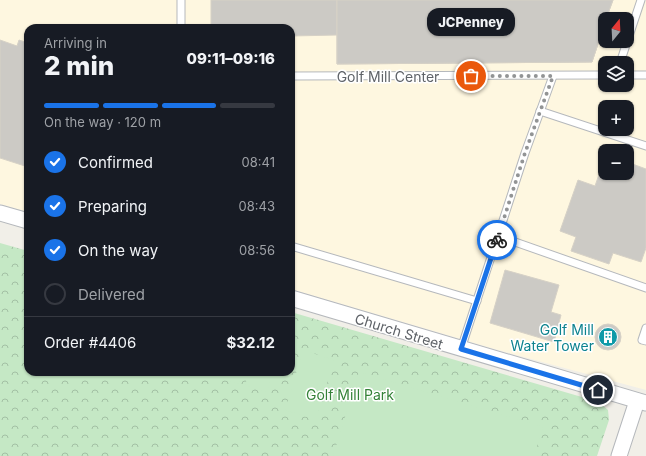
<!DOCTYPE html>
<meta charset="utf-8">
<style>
body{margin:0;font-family:Inter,sans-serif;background:#20242c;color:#f1f3f6;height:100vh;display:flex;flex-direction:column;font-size:15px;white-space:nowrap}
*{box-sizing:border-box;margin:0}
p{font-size:13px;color:#9ea1a6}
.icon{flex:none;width:22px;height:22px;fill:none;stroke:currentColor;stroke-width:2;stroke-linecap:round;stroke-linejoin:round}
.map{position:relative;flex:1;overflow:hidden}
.details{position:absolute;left:24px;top:24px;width:271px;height:352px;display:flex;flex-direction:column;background:#171b24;border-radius:12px;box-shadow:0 1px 3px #0004}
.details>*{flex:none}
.needle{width:26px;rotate:18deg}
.controls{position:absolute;left:598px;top:12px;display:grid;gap:8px}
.controls a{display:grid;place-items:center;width:36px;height:36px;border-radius:8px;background:#171b24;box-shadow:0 1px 3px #0004;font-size:20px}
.pin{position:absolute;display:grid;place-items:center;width:34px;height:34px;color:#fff;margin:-17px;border:2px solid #fff;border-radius:50%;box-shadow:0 1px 4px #0007}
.courier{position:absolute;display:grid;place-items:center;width:40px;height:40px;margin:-20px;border:3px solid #1a73e8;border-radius:50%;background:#fff;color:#222;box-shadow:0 1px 5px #0007}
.bubble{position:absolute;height:28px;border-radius:12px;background:#171b24;box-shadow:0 1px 3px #0004;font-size:13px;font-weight:800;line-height:28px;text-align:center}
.overview em{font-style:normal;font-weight:800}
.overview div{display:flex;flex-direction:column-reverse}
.overview{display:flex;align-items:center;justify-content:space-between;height:68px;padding:0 20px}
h1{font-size:26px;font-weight:800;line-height:30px}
.bar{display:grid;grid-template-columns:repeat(4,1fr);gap:6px 4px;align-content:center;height:48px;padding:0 20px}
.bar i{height:5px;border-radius:3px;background:#363941}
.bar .selected{background:#1a73e8}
.bar p{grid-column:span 4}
.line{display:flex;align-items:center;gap:10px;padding:0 20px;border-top:1px solid #363941}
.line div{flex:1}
ol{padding:0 20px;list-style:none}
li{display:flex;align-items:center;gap:12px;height:44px}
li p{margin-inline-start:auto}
li .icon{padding:4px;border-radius:50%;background:#1a73e8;color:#fff;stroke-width:4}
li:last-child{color:#9ea1a6}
li i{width:22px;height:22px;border:2px solid #363941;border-radius:50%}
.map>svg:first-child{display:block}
</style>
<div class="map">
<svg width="646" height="456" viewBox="0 0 646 456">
<defs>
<pattern id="park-crowns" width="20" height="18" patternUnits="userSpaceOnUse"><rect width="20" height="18" fill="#c5e8c5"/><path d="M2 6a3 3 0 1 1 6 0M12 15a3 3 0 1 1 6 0" fill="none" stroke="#a3c0a4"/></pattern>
</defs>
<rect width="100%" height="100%" fill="#f1efe8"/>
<!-- commercial -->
<path fill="#fef7e0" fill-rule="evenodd" d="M0 0H646V390L498 350 291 289V28H28V212L0 204ZM605 19H627V41H605ZM605 63H627V85H605ZM605 107H627V129H605ZM605 151H627V173H605Z"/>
<!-- park -->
<polygon fill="url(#park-crowns)" points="0,243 28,251 28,372 291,372 291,312 599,402 608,410 609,420 597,456 0,456"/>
<!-- garden -->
<g fill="#c5e8c5">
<polygon points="303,350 334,360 316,420 285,410"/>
<polygon points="218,372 243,372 239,384 217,378"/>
<polygon points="249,372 273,372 267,392 245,385"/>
<polygon points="359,372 543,427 534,456 333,456"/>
</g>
<!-- building -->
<g fill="#cccac5" stroke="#d6d1c6">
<polygon points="211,0 337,0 337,35 291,36 291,28 211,28"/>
<polygon points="337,0 613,0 606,19 605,19 605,23 592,62 337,64"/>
<polygon points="337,0 613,0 606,19 605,19 605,23 592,62 337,64"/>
<polygon points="0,40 17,46 19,40 28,43 28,167 0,158"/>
<polygon points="605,157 605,173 627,173 627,162 646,169 646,248 641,262 613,253 609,264 571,251 576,237 560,231 578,180 595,186"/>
<polygon points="505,270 559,285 551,312 561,315 554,342 490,323"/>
<circle cx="608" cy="337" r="13"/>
</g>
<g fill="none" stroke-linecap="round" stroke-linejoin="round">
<defs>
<g id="lane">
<polyline points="181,0 181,28"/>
<polyline points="620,63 641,0"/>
<polyline points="627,75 646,75"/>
<polyline points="291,76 605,75"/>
<polyline points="540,111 646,146"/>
<polyline points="498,236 646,288"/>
<polyline points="291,246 477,301"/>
<polyline points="646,328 642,340 646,341"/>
<polyline points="461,349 525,153 553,76"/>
</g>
<g id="street">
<polyline points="0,213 28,221"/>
<polyline points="291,298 646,403"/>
<polyline points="619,456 637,401"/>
</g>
</defs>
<!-- lane casing -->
<use href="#lane" stroke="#b5b8bc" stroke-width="9"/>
<!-- street casing -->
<use href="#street" stroke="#b5b8bc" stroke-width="17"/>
<!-- lane -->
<use href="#lane" stroke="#fff" stroke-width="7"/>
<!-- street -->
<use href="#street" stroke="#fff" stroke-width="15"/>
</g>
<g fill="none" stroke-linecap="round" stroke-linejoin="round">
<!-- done -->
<polyline stroke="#929495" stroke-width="4" stroke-dasharray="0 7.2" points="471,76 553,76 525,153 497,240"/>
<!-- route -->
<polyline stroke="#1a73e8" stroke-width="5" points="497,240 461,349 598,390"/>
</g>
<!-- icons -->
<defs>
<symbol id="building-disc" viewBox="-11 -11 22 22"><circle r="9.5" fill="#0f9aa8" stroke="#fff"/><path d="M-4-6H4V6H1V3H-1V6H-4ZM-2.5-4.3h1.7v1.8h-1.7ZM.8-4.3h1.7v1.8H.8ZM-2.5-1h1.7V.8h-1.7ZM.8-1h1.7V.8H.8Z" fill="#fff"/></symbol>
</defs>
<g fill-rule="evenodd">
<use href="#building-disc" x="597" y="326" width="22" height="22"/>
</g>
<g text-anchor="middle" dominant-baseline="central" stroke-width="3" stroke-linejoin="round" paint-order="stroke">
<!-- street labels -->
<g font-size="14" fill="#5f6368" stroke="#fff">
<text x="388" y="76">Golf Mill Center</text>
<text transform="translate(399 331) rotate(17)">Church Street</text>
</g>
<!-- culture labels -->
<g font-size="14" fill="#0d838f" stroke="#fff" text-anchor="end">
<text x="594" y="329">Golf Mill<tspan x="594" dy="16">Water Tower</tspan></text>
</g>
<!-- park labels -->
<g font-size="14" fill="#348238" stroke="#fff">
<text x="350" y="394">Golf Mill Park</text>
</g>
</g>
</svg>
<div class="controls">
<a><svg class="needle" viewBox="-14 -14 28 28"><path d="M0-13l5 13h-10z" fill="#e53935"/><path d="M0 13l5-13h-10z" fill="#9ea1a6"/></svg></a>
<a><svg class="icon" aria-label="layers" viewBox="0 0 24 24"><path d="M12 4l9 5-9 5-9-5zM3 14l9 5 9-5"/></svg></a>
<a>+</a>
<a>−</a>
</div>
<div class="pin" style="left:471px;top:76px;background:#ea580c"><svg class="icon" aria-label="bag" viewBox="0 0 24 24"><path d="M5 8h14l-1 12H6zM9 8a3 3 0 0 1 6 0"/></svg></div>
<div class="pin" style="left:598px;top:390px;background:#1f2937"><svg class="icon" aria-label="home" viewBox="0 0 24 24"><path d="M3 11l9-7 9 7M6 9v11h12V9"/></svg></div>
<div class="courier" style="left:497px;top:240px"><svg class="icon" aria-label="bike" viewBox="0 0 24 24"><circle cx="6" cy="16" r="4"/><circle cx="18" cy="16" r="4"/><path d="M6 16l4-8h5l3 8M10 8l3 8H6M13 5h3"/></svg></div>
<div class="bubble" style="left:427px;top:8px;width:88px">JCPenney</div>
<section class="details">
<div class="overview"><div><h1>2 min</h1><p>Arriving in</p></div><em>09:11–09:16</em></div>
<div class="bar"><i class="selected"></i><i class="selected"></i><i class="selected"></i><i></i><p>On the way · 120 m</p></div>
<ol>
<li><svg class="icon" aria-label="check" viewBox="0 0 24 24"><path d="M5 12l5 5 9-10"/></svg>Confirmed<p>08:41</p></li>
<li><svg class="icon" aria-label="check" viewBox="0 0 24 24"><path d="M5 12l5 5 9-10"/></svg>Preparing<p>08:43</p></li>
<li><svg class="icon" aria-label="check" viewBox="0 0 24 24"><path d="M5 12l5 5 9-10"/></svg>On the way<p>08:56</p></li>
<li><i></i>Delivered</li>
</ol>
<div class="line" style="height:52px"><div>Order #4406</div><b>$32.12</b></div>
</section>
</div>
